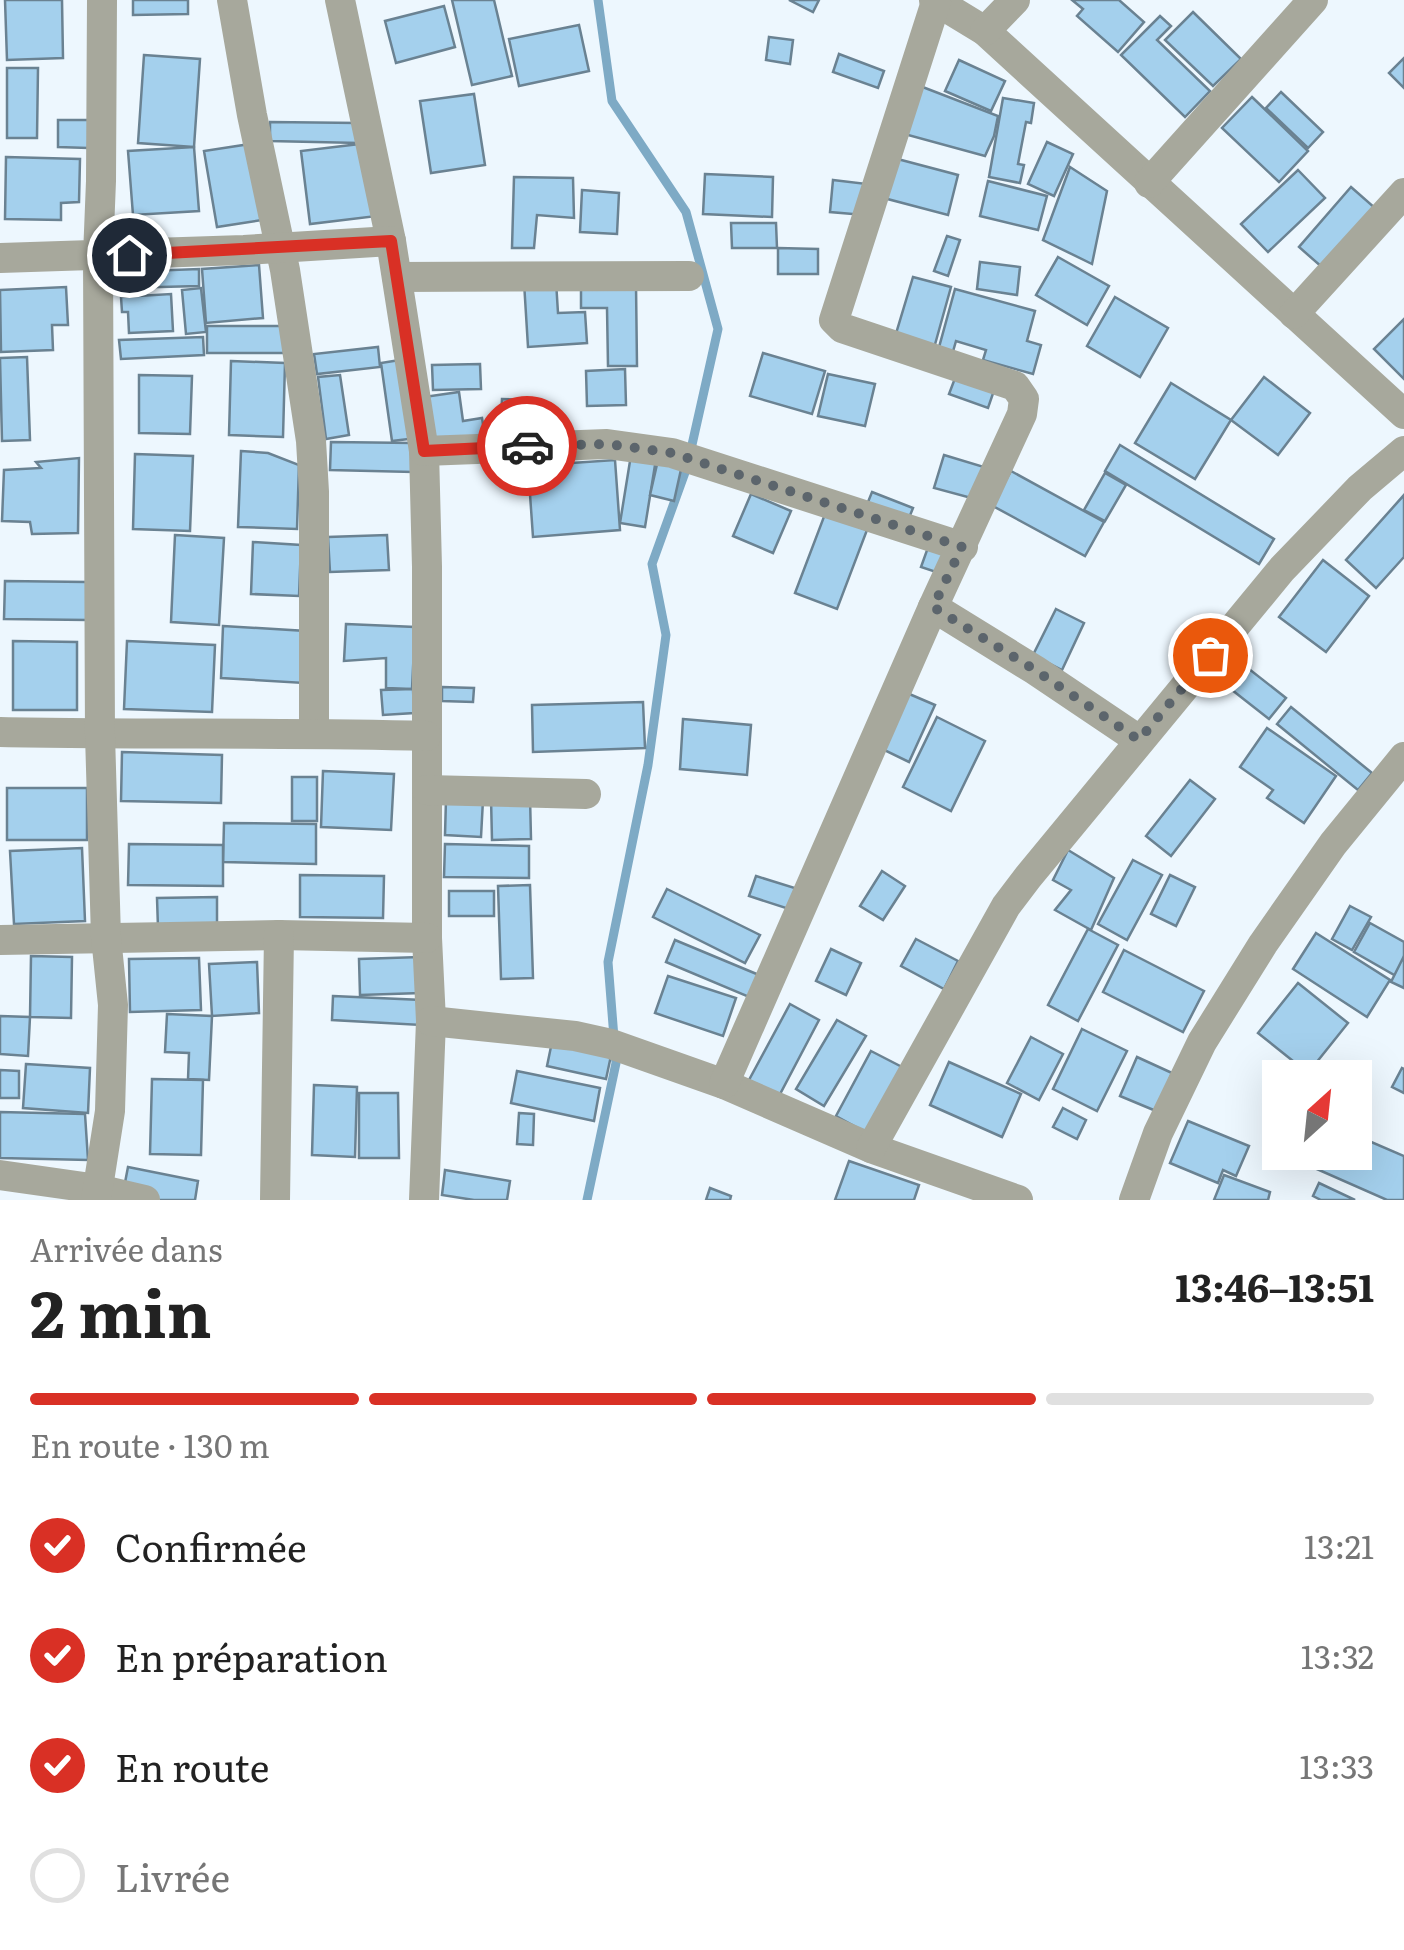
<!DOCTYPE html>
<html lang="fr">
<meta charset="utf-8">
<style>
body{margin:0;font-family:Literata,serif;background:#f6f6f6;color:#222;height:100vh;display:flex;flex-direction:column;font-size:38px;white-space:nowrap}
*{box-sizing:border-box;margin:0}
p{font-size:32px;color:#767676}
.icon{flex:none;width:55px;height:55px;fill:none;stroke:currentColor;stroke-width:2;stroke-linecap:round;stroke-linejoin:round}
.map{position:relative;height:1200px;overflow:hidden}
.drawer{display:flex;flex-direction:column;background:#fff;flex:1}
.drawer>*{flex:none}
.needle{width:65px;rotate:27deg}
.buttons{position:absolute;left:1262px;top:1060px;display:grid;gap:20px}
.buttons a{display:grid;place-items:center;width:110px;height:110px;border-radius:0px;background:#fff;box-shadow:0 10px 40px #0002;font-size:50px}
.pin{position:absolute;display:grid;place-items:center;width:85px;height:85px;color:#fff;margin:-42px;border:5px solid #fff;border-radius:50%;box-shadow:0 2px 10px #0007}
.courier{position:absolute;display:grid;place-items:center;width:100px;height:100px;margin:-50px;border:8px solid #d93025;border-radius:50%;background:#fff;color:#222;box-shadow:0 2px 12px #0007}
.summary em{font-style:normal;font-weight:700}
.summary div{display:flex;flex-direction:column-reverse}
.summary{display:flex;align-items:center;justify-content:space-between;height:170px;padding:0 30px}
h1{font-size:65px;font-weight:700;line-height:75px}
.bar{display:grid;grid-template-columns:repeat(4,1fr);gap:15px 10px;align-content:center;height:120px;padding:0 30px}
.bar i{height:12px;border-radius:8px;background:#e0e0e0}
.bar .current{background:#d93025}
.bar p{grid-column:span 4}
ol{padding:0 30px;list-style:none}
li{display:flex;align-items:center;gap:30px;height:110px}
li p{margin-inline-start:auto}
li .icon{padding:10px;border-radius:50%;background:#d93025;color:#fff;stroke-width:4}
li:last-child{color:#767676}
li i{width:55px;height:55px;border:5px solid #e0e0e0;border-radius:50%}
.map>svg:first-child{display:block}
</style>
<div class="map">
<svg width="1404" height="1200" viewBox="0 0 1404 1200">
<rect width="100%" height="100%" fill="#edf7fe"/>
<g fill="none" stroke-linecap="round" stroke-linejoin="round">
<!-- stream -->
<polyline stroke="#7eaac5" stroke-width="9" points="587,1200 616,1063 608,962 648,765 666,635 652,564 687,467 718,329 686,212 612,101 598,0"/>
</g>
<!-- building -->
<g fill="#a4d0ed" stroke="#6a8292" stroke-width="2.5">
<polygon points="5,0 62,0 63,58 7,60"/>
<polygon points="133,0 188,0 188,14 133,15"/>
<polygon points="452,0 494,0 512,76 472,85"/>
<polygon points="789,0 819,0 813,12"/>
<polygon points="1072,0 1119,0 1144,22 1118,52 1077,16 1083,9"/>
<polygon points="444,6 455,47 396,63 385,21"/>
<polygon points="1193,12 1241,59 1213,86 1165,40"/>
<polygon points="1160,16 1171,26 1157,40 1210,91 1185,117 1121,55"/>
<polygon points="579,25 589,71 519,86 509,39"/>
<polygon points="769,37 793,40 790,64 766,60"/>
<polygon points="839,54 884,71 878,88 833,72"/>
<polygon points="144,55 200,59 194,147 138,143"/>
<polygon points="1404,58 1404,88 1389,73"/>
<polygon points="959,60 1005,81 991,111 945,91"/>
<polygon points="7,68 38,68 37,138 7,138"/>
<polygon points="920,86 998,116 994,136 985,156 897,132"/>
<polygon points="1281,92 1323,132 1308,148 1266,108"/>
<polygon points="474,94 485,165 431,173 420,101"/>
<polygon points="1252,97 1308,151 1279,182 1222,128"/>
<polygon points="1003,98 1034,103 1031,123 1026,122 1018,164 1024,165 1020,183 989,177"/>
<polygon points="58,120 89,120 88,148 58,147"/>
<polygon points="270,122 359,123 359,143 270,141"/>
<polygon points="1047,142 1073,154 1054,196 1028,184"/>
<polygon points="368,143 377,216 310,224 301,151"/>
<polygon points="250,144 262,220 217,227 204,151"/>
<polygon points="194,147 199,211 133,215 128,151"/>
<polygon points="6,157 80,159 79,202 61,203 61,220 5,219"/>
<polygon points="890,157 958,175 948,215 880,197"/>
<polygon points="1070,167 1107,191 1092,264 1043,240"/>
<polygon points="1298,170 1325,198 1268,252 1241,224"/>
<polygon points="705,174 773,177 772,217 703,214"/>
<polygon points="514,177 573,178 574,218 537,215 534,248 512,248"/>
<polygon points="833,180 867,184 864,215 830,212"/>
<polygon points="988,181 1047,196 1038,230 980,216"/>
<polygon points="1351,187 1375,208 1323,268 1299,247"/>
<polygon points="582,190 619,193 617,234 580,232"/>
<polygon points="731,223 776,223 777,248 732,248"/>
<polygon points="947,236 960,240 948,276 934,271"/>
<polygon points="778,248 818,249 818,274 778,274"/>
<polygon points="1058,257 1109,286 1087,325 1036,295"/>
<polygon points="980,262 1020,267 1017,295 977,289"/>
<polygon points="259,265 263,318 206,323 202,269"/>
<polygon points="199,269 199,286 121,288 120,272"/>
<polygon points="913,277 951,287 934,348 895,337"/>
<polygon points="556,281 558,313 585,312 587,343 528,347 524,282"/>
<polygon points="636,285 637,366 608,366 607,308 581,308 581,286"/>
<polygon points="66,287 68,325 52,325 53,350 1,352 0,290"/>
<polygon points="201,288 206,332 186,334 182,290"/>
<polygon points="955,289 1035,311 1027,341 1041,345 1033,374 983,360 986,350 956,341 952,355 938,351"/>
<polygon points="171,294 173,331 129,333 128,312 122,312 121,297"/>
<polygon points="1115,297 1168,328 1140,377 1087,346"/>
<polygon points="1404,319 1404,379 1374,349"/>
<rect x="207" y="326" width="77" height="27"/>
<polygon points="203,337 204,355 121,359 119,340"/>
<polygon points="378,347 380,367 317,374 314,354"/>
<polygon points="763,353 825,371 812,414 750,396"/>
<polygon points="27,357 30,440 2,441 0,358"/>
<polygon points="406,359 417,438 392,441 381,363"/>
<polygon points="231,361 285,363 283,437 229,435"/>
<polygon points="480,364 481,389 433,390 432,365"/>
<polygon points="960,365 998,379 988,408 949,394"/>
<polygon points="625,369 626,405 587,406 586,371"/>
<polygon points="828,374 875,384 865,426 818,416"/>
<polygon points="139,375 192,376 190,434 139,433"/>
<polygon points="340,375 349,435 326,439 318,377"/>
<polygon points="1264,377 1310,413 1278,455 1231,420"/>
<polygon points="1171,383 1231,420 1195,479 1135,443"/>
<polygon points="459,392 463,421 482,418 485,437 432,444 424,397"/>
<polygon points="502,399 525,400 525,422 501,421"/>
<polygon points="331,442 414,443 413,472 330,470"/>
<polygon points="1120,445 1274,539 1259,564 1105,471"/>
<polygon points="241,451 268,453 299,465 297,529 238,527"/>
<polygon points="135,454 193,456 190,531 133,529"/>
<polygon points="631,455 656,459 645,527 620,523"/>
<polygon points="944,455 984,467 975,499 934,488"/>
<polygon points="79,458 78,533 32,534 30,522 2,521 4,470 41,468 36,462"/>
<polygon points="615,460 620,530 533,537 528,466"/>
<polygon points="658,460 682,465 674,501 650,495"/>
<polygon points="1011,471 1104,522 1085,556 991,505"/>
<polygon points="1105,473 1126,485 1105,521 1084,510"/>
<polygon points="872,492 913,508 907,523 866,507"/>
<polygon points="751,494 791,511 773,553 733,536"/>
<polygon points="1404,495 1404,557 1376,588 1346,560"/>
<polygon points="825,514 867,530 837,609 795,593"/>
<polygon points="175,535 224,538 219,625 171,622"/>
<polygon points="387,535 389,570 330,572 328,537"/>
<polygon points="931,539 955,547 945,575 921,567"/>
<polygon points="253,542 301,545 299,596 251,594"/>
<polygon points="1323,560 1369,596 1326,652 1279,617"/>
<polygon points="5,581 87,582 87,620 4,619"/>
<polygon points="1056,609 1084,623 1062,670 1033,655"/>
<polygon points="346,624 415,627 412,689 386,688 386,658 344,661"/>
<polygon points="223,626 306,631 304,683 221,678"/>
<polygon points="13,641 77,642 77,710 13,710"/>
<polygon points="127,641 215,645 212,712 124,709"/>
<polygon points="1235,658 1286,698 1269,719 1218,679"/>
<polygon points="442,687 474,688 473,702 442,701"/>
<polygon points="413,689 414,713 383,715 381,690"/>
<polygon points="907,693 935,705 909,762 882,749"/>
<polygon points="643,702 645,748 533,752 532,705"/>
<polygon points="1291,707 1372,773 1358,790 1277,724"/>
<polygon points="937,717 985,741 951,811 903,787"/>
<polygon points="683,719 751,725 747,775 680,769"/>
<polygon points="1267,728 1336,776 1304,823 1267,798 1273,790 1240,767"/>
<polygon points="122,752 222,755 221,803 121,801"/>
<polygon points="323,771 394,774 391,830 321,827"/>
<rect x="292" y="777" width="25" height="44"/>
<polygon points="1190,780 1215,799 1171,856 1146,836"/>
<rect x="7" y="788" width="80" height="52"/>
<polygon points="530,797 531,839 492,840 491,798"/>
<polygon points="446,799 483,800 481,837 445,835"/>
<polygon points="224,823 316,824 316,864 223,862"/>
<polygon points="129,844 223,845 223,886 128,885"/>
<polygon points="445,844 529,846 529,878 444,877"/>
<polygon points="82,848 85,921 14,924 10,851"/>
<polygon points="1068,850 1114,878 1091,930 1055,910 1071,890 1053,880"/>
<polygon points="1133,860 1162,875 1127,940 1098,924"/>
<polygon points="882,871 905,886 883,920 860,906"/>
<polygon points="300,875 384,876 383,918 300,917"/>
<polygon points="1170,875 1195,887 1176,926 1151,914"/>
<polygon points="756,876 798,889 792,910 749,896"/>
<polygon points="530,885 533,978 501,979 498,886"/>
<polygon points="667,889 760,935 745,963 653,917"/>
<rect x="449" y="891" width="45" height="25"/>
<polygon points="217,897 217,927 158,928 157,898"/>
<polygon points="1350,906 1371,917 1352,950 1332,939"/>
<polygon points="1370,923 1404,942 1404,961 1396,976 1354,952"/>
<polygon points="1088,929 1118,945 1078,1021 1048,1005"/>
<polygon points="1316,933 1390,980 1367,1017 1293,969"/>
<polygon points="916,939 958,961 944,989 901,966"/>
<polygon points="675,940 759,975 749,997 666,962"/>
<polygon points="831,949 861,963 846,995 816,981"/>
<polygon points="1124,950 1204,991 1183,1032 1103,992"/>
<polygon points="31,956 72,957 71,1018 30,1017"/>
<polygon points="1404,956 1404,988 1391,982"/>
<polygon points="420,957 421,993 360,995 359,959"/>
<polygon points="199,958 201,1010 130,1012 129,959"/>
<polygon points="257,962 259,1013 212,1016 209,964"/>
<polygon points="668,976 736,998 723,1036 655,1013"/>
<polygon points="1298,983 1348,1023 1308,1073 1258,1033"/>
<polygon points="333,996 422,1000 421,1025 332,1020"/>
<polygon points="790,1004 819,1020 779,1096 749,1080"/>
<polygon points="167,1014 212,1016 209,1080 188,1079 189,1053 165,1052"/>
<polygon points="0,1016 30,1017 28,1056 0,1054"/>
<polygon points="837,1020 866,1036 824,1106 796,1089"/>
<polygon points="1082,1029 1127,1051 1097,1111 1053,1089"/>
<polygon points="553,1037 612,1051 606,1079 547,1066"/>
<polygon points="1031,1037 1063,1054 1039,1100 1007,1083"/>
<polygon points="871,1051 902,1067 867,1133 836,1116"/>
<polygon points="1137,1057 1172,1073 1156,1111 1120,1096"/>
<polygon points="949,1062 1021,1094 1002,1137 930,1105"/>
<polygon points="26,1064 90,1068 88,1113 23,1108"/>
<polygon points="1402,1068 1404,1069 1404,1093 1392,1087"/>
<polygon points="0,1070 19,1071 19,1098 0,1098"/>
<polygon points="517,1071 600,1088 594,1121 511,1103"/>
<polygon points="152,1079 203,1080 201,1155 150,1154"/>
<polygon points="314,1085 357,1087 355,1157 312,1155"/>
<polygon points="359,1093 398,1093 399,1158 359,1158"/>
<polygon points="1063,1108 1086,1120 1077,1139 1053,1127"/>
<polygon points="0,1112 85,1114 88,1160 0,1158"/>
<polygon points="519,1113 534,1114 533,1145 517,1144"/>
<polygon points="1188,1121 1249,1146 1236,1176 1223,1170 1218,1183 1170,1163"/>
<polygon points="1355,1135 1404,1156 1404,1200 1387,1200 1285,1155 1286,1152 1355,1152"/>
<polygon points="849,1161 919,1185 914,1200 835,1200"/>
<polygon points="128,1167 198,1181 195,1200 158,1200 123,1193"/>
<polygon points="445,1170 510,1181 507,1200 474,1200 442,1195"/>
<polygon points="1224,1175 1270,1192 1268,1200 1214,1200"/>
<polygon points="1319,1183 1355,1200 1321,1200 1313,1196"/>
<polygon points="710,1188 731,1196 730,1200 706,1200"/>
</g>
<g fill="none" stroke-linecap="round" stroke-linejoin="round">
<!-- street -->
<g stroke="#a7a89c" stroke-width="30">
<polyline points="232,0 252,115 285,270 311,441 314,492 314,733"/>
<polyline points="340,0 391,241 424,451 427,567 427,938 431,1021 424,1200"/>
<polyline points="934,0 985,31 1404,414"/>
<polyline points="985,31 1015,0"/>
<polyline points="1149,183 1313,0"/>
<polyline points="0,258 244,250 391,241"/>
<polyline points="397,277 689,276"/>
<polyline points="1294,314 1404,193"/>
<polyline points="424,451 607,444 672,453 963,547"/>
<polyline points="933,607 1035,670 1139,740"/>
<path d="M0 732C142 735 284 732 426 736"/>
<polyline points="427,790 586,794"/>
<polyline points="0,940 279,935 427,938"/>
<polyline points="431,1021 575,1036 611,1044 724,1084 871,1148 1018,1200"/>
<polyline points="724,1084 933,607 1022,414 1024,399 1015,386 842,328 834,320 936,2"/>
<polyline points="871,1148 1006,906 1028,877 1282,569 1360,488 1404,451"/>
<polyline points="0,1175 98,1189 145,1200"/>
<polyline points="96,1200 110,1111 113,1005 106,937 100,735 98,256 101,181 102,0"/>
<polyline points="275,1200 279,935"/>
<polyline points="1134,1200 1158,1133 1202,1042 1263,944 1333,844 1404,757"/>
</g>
</g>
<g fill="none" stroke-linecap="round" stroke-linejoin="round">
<!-- done -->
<polyline stroke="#5c656c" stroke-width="10" stroke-dasharray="0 18" points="527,446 607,444 672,453 962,547 933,607 1035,670 1139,740 1210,655"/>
<!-- route -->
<polyline stroke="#d93025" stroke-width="12" points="129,255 391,241 424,451 527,446"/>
</g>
</svg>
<div class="buttons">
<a><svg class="needle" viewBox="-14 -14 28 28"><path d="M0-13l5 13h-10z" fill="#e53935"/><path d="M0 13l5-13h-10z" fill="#767676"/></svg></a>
</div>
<div class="pin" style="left:1210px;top:655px;background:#ea580c"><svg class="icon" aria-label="bag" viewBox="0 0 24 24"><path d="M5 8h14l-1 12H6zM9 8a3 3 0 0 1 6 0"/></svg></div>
<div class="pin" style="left:129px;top:255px;background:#1f2937"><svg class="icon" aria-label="home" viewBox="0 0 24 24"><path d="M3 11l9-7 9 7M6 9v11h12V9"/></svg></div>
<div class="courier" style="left:527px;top:446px"><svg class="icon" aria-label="car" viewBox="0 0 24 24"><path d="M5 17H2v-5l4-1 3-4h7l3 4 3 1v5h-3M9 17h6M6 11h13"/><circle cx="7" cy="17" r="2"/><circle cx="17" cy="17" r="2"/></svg></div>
</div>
<section class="drawer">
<div class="summary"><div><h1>2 min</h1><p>Arrivée dans</p></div><em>13:46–13:51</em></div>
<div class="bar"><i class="current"></i><i class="current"></i><i class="current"></i><i></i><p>En route · 130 m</p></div>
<ol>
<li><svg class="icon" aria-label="check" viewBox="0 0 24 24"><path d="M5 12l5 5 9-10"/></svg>Confirmée<p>13:21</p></li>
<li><svg class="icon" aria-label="check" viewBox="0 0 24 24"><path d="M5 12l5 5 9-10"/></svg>En préparation<p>13:32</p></li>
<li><svg class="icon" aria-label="check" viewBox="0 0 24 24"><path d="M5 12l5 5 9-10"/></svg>En route<p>13:33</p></li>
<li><i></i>Livrée</li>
</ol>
</section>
